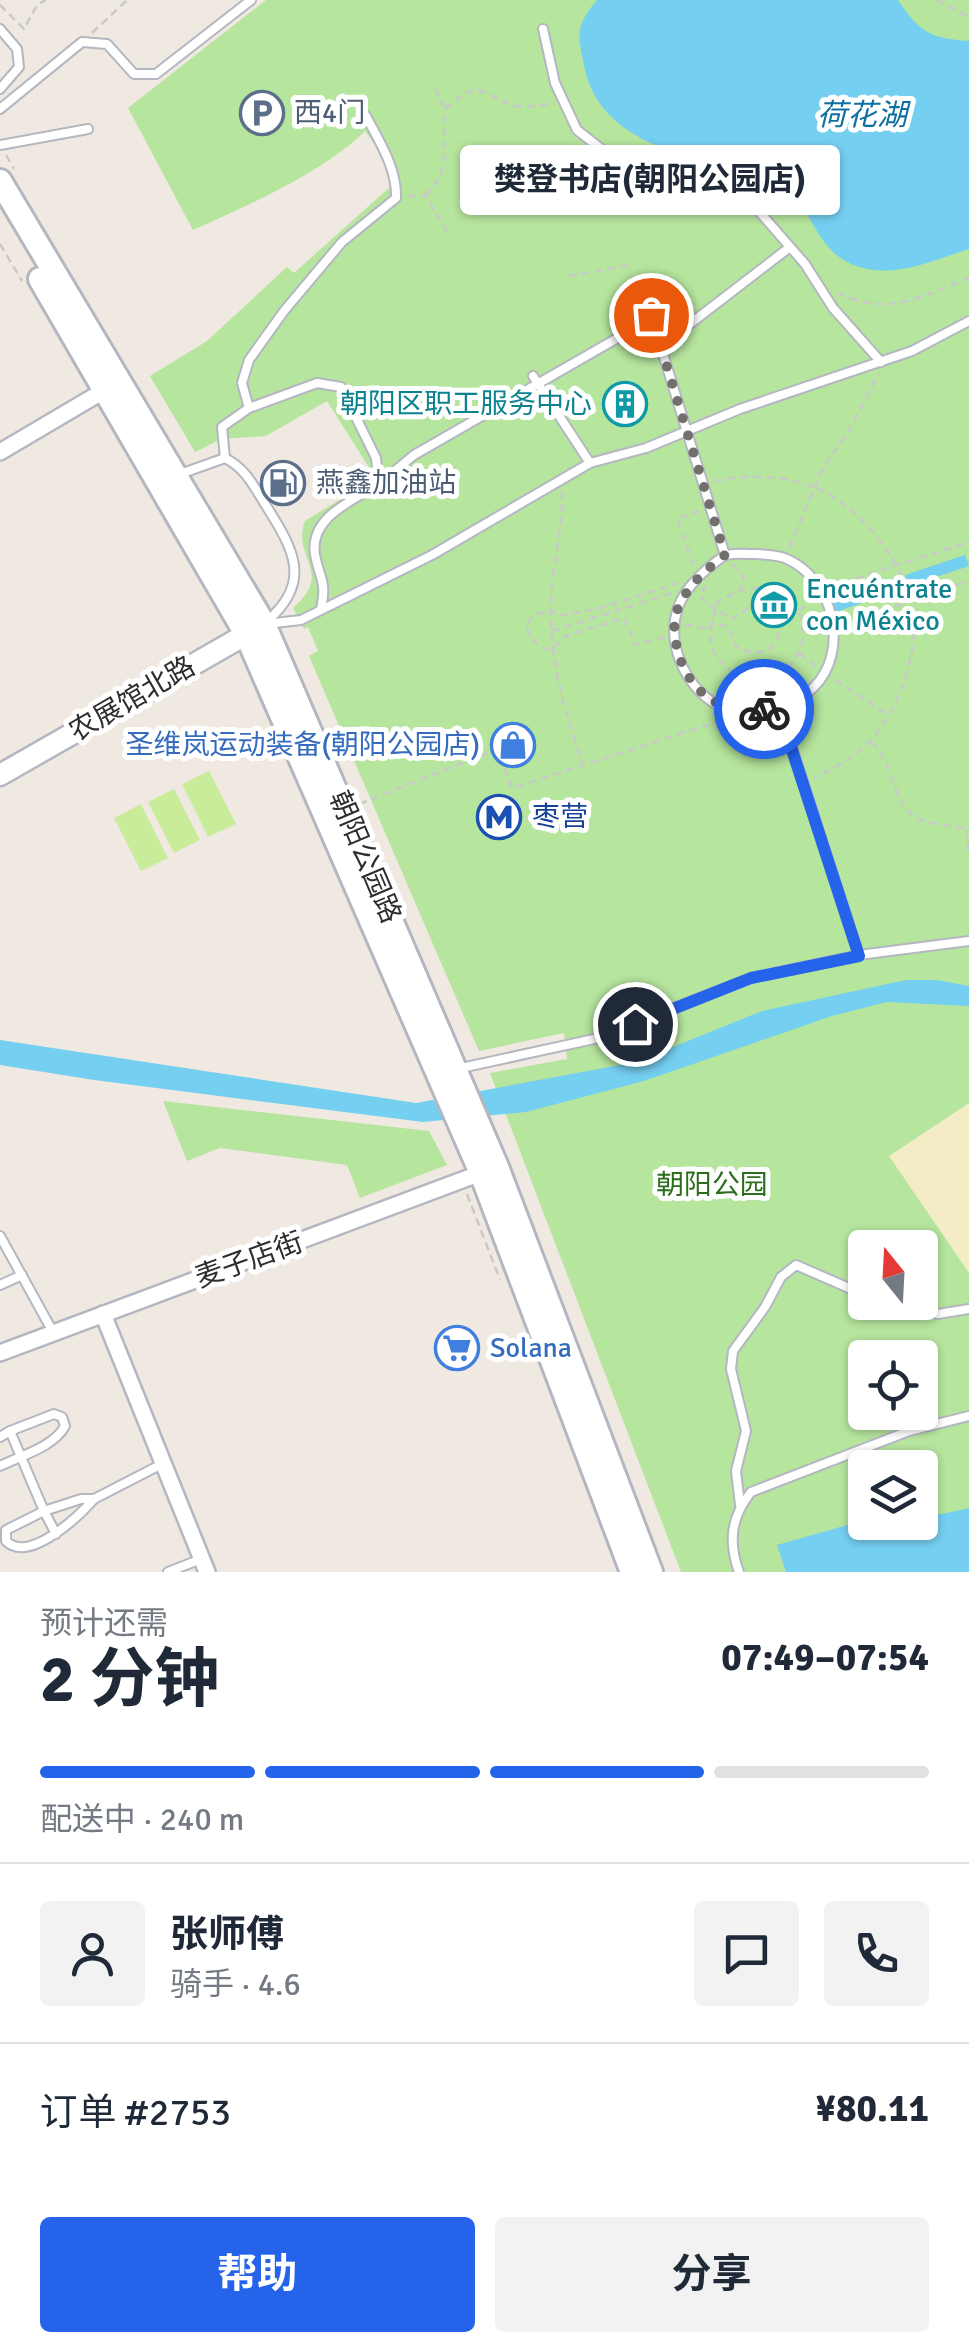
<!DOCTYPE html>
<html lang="zh">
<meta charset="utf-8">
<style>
body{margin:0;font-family:Signika,"Noto Sans SC",sans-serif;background:#f2f2f3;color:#1f2937;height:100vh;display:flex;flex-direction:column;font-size:38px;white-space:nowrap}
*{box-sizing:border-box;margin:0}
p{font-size:32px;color:#747a83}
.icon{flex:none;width:55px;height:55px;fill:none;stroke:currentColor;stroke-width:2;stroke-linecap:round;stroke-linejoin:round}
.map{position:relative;height:1572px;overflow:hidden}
.drawer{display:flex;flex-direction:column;background:#fff;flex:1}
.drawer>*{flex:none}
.needle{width:65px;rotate:342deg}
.buttons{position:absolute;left:848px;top:1230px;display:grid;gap:20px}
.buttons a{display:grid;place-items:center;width:90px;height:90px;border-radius:10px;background:#fff;box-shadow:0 2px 8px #0004;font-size:50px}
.pin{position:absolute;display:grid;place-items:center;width:85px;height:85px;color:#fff;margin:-42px;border:5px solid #fff;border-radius:50%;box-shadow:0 2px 10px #0007}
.courier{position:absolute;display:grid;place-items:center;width:100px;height:100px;margin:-50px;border:8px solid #2563eb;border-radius:50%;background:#fff;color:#222;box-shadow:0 2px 12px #0007}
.bubble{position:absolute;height:70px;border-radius:10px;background:#fff;box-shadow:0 2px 8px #0004;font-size:32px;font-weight:700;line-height:70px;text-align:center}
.overview em{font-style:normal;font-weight:700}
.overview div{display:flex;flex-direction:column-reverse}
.overview{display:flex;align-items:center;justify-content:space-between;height:170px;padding:0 40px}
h1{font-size:65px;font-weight:700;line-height:75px}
.bar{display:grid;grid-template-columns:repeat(4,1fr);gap:15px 10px;align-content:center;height:120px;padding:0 40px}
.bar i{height:12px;border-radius:8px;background:#e0e1e3}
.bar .on{background:#2563eb}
.bar p{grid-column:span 4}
.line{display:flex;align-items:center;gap:25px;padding:0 40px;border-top:2px solid #e0e1e3}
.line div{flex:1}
.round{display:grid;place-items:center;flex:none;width:105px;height:105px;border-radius:10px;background:#f2f2f3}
.button{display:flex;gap:20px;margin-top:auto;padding:20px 40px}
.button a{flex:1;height:115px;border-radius:10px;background:#2563eb;color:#fff;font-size:40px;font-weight:700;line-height:115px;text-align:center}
.button a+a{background:#f2f2f3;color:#1f2937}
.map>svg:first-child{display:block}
</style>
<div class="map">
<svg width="969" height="1572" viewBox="0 0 969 1572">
<rect width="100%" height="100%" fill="#efe9e1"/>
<!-- green -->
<g fill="#b6e59e" fill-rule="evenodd">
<path d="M266 0H969V1572H681L490 1073 567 1059 564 1033 479 1051 309 656 318 651 308 627 304 629 293 608C335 571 291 559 305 521L360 487 372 472 327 401 266 436 221 439 195 452 150 376 207 341 287 267 294 273 391 186 381 153 365 131C321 174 250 204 193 230L128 108ZM865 1248H920V1302H865ZM865 1358H920V1412H865ZM865 1468H920V1522H865Z"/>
<polygon points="163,1101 429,1131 447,1165 360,1198 347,1165 220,1148 187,1161"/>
</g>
<!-- sand -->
<polygon fill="#f3ecc5" points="969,1103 969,1273 889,1156"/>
<!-- pitch -->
<g fill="#c9ec9a">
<polygon points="209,771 236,824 208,837 182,784"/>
<polygon points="174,789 200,840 174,853 148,802"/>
<polygon points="141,804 168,858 141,871 114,818"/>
</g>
<!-- water -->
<g fill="#75cff0">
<path d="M597 0H898C920 33 930 38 969 41V249C931 261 890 281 851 264 811 246 810 196 772 175 758 167 735 167 720 164 664 153 599 131 585 70 578 36 574 27 597 0Z"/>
<polygon points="965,555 969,566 909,586 905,575"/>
<polygon points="894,578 899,590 836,612 832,600"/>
<polygon points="906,980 937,980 969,986 969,1006 887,1002 832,1016 644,1081 526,1112 423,1122 94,1080 0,1065 0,1040 416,1103 636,1062 762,1011"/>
<polygon points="969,1508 969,1572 786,1572 777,1545 865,1520 865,1522 920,1522 920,1514 942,1514"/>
</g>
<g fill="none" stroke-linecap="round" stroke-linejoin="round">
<defs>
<g id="service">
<polyline points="0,29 17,49 19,67 0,89"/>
<polyline points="543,29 555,83 577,130 623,166 681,188 757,209 805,264 833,308 881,362"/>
<polyline points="0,109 82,42 107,44 134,74 156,74 251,0"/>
<polyline points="0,145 88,129"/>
<polyline points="651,315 725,555"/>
<polyline points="533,376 590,463"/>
<path d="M249 408 317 383 341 387 376 458 379 484C352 501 309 517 315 555 320 581 327 580 321 609"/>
<path d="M225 458 222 427 249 408 242 383 249 360 284 311 342 242 396 198C397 168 379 141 366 116"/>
<path d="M180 474 225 458C246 469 253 485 265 504 292 547 314 581 267 621"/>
<polyline points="379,484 414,455 635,328 659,341 682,330 790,247"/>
<path d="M757 554C767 555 779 555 787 559 834 580 850 651 814 687 802 699 782 706 766 709 760 710 750 713 744 713 697 710 664 653 677 611 681 595 696 578 708 568 714 564 720 557 727 555 735 553 748 554 757 554Z"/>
<polyline points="265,624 301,620 432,555 590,463 646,448 740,409 912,351 969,321"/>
<polyline points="779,707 859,955"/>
<polyline points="461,1068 594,1039 751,978 859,955 969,941"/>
<polyline points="0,1236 53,1332"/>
<polyline points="0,1285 22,1275"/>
<polyline points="887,1302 938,1314 969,1309"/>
<polyline points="0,1437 10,1431 44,1511 81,1499 94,1499 162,1464"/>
<path d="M0 1466C20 1456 54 1447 65 1426L62 1417 54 1414 10 1431"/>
<polyline points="740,1505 736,1471 746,1431 731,1369 733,1351 765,1307 781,1277 796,1265 865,1295"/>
<path d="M56 1534 44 1511 6 1530V1541C29 1564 79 1516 94 1499"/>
<polyline points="168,1572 201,1559"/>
<path d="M739 1572C728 1542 731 1517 751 1492L909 1431 969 1416"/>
</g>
<g id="minor">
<polyline points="0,452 105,390"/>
<polyline points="103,1314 207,1572"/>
<polyline points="0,1353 489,1170"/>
</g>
<polyline id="tertiary" points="0,775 259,627"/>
<g id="secondary">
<polyline points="0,181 264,624 497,1167 651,1572"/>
<polyline points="40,279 246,634 481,1173 632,1572"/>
</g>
</defs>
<!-- service casing -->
<use href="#service" stroke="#b4b7c1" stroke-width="12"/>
<!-- minor casing -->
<use href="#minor" stroke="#b4b7c1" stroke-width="20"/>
<!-- tertiary casing -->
<use href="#tertiary" stroke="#b4b7c1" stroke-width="25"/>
<!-- secondary casing -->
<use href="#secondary" stroke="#b4b7c1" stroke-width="28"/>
<!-- path -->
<g stroke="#c9c9c9" stroke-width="2.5" stroke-dasharray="8 5" stroke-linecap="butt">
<polyline points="937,0 969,17"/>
<polyline points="0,5 24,29 37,5 46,0"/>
<polyline points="92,33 127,0"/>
<polyline points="435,89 445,108"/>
<polyline points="6,155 14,169"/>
<path d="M425 195C454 171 440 141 446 109 480 77 479 93 512 105 524 109 542 104 554 104"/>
<polyline points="408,196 425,195 447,232"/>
<polyline points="0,244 22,281"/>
<polyline points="569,276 630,265"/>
<path d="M838 293C889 317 920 297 969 278"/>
<path d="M715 481C746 474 783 475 814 487 860 505 909 567 913 617 917 658 898 709 872 739 857 756 834 768 814 778"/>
<path d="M562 491C563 524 555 553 552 585 547 651 561 702 583 763"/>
<polyline points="789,548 823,468 850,429 879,373"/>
<polyline points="732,564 744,577 740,590"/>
<polyline points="693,565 677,519 699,511"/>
<polyline points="832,586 969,542"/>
<path d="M770 587C778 593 790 599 795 606 823 649 773 702 729 669 704 650 708 629 719 601L740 590Z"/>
<polyline points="798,610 806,606 811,594"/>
<polyline points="802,623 818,622"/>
<polyline points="845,623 969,581"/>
<path d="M685 624 709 629 712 622 728 627 736 647C785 669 793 613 752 606L732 619 704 602 700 594 706 586"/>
<polyline points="552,631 672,593"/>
<path d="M665 637 635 645 624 618 565 636 552 650C537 648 530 639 526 625L534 615 552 610 558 616 597 609 678 583"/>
<polyline points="799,653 817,667"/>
<polyline points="835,680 887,714"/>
<path d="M871 742C897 764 890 811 924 821 937 825 952 826 965 828L969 826"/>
<polyline points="359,804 497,749 512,788 723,720"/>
<polyline points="966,830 969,853"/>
<polyline points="467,1194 500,1280"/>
</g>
<!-- service -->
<use href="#service" stroke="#fff" stroke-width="8"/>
<!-- minor -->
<use href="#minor" stroke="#fff" stroke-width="15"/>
<!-- tertiary -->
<use href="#tertiary" stroke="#fff" stroke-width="20"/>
<!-- secondary -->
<use href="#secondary" stroke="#fff" stroke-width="22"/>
</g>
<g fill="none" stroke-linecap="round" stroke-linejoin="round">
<!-- done -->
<path stroke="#726f6d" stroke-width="10" stroke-dasharray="0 18" d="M651 315 725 555C706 570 689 584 679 606 672 620 674 637 678 652 689 692 722 717 764 709"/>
<!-- route -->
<polyline stroke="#2563eb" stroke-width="12" points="635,1024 751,978 859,956 778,707 764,709"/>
</g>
<!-- icons -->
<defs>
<symbol id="parking-ring" viewBox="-11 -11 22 22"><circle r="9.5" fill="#fff" stroke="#5c6f8a" stroke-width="1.5"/><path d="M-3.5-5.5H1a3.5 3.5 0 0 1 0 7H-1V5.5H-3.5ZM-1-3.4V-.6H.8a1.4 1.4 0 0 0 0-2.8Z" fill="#5c6f8a"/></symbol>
<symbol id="building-ring" viewBox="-11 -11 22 22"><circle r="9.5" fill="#fff" stroke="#0f9aa8" stroke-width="1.5"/><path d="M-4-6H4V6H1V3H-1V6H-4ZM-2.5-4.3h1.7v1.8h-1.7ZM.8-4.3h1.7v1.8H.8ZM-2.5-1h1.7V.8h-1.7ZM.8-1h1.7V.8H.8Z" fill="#0f9aa8"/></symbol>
<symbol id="fuel-ring" viewBox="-11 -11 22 22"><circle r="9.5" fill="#fff" stroke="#5c6f8a" stroke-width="1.5"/><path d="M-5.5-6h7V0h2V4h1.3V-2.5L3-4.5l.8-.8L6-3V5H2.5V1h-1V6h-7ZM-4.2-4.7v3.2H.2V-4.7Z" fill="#5c6f8a"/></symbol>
<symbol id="museum-ring" viewBox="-11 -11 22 22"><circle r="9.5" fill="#fff" stroke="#0f9aa8" stroke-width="1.5"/><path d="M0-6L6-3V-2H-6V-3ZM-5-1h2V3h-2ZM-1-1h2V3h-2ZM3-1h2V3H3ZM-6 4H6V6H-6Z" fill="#0f9aa8"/></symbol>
<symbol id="shop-ring" viewBox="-11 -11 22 22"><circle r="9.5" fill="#fff" stroke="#3f7fe0" stroke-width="1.5"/><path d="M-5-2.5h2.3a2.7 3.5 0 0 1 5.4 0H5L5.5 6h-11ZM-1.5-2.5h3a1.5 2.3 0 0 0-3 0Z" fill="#3f7fe0"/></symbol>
<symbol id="metro-ring" viewBox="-11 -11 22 22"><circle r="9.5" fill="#fff" stroke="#1a4fb4" stroke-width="1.5"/><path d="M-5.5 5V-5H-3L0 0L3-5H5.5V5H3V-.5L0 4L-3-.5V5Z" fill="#1a4fb4"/></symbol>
<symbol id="supermarket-ring" viewBox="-11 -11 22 22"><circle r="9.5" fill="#fff" stroke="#3f7fe0" stroke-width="1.5"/><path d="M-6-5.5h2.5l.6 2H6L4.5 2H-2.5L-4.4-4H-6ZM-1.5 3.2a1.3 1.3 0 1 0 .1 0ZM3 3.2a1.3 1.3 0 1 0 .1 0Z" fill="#3f7fe0"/></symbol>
</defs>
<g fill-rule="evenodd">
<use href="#parking-ring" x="237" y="88" width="50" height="50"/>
<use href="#building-ring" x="600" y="379" width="50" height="50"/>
<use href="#fuel-ring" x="258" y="458" width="50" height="50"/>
<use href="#museum-ring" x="749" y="580" width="50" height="50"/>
<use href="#shop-ring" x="488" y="720" width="50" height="50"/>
<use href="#metro-ring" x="474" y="792" width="50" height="50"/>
<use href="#supermarket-ring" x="432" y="1323" width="50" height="50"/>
</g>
<g text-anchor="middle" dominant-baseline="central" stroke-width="10" stroke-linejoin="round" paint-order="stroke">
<!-- service labels -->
<g font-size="28" fill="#4e5e75" stroke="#fff" text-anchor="start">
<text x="294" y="113">西4门</text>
<text x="316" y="483">燕鑫加油站</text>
</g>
<!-- culture labels -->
<g font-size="28" fill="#0d838f" stroke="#fff" text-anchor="end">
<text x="592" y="404">朝阳区职工服务中心</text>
<text x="806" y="589" text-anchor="start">Encuéntrate<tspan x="806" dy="32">con México</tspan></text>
</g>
<!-- street labels -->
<g font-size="28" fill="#2e2e2e" stroke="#fff">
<text transform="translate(132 699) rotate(-30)">农展馆北路</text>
<text transform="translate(365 857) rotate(67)">朝阳公园路</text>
<text transform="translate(249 1260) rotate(-20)">麦子店街</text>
</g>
<!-- shop labels -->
<g font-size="28" fill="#366cbe" stroke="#fff" text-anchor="end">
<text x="480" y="745">圣维岚运动装备(朝阳公园店)</text>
<text x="490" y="1348" text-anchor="start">Solana</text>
</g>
<!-- transit labels -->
<g font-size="28" fill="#164399" stroke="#fff" text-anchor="start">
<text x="532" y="817">枣营</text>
</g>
<!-- park labels -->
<g font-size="28" fill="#2c6e1b" stroke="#fff">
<text x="712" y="1185">朝阳公园</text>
</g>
<!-- water labels -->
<g font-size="30" font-style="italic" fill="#0d6fa3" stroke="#fff">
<text x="862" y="115">荷花湖</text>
</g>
</g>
</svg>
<div class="buttons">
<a><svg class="needle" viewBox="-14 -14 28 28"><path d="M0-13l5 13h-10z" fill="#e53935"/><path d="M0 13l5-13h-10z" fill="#747a83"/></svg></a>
<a><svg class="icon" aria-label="locate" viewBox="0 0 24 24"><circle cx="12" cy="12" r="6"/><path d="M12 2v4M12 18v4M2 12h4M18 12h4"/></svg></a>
<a><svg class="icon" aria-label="layers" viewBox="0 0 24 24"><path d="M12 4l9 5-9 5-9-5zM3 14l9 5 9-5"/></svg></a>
</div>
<div class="pin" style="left:651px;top:315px;background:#ea580c"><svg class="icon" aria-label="bag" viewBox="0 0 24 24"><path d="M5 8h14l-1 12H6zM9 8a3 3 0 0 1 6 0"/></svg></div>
<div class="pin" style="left:635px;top:1024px;background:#1f2937"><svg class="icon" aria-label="home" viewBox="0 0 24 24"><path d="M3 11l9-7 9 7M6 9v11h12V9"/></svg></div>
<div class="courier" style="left:764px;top:709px"><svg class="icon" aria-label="bike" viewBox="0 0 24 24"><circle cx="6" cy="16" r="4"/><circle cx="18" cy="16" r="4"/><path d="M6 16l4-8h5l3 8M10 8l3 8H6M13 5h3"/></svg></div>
<div class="bubble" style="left:460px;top:145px;width:380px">樊登书店(朝阳公园店)</div>
</div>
<section class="drawer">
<div class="overview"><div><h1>2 分钟</h1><p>预计还需</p></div><em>07:49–07:54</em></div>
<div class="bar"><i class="on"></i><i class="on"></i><i class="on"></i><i></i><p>配送中 · 240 m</p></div>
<div class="line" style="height:180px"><a class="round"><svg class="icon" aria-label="person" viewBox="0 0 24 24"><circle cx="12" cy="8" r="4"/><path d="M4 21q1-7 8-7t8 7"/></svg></a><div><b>张师傅</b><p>骑手 · 4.6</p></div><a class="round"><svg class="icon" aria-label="chat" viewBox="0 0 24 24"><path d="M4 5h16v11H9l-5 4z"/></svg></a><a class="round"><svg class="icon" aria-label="phone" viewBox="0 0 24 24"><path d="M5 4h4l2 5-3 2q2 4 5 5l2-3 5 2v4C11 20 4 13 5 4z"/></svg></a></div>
<div class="line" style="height:130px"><div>订单 #2753</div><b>¥80.11</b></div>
<div class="button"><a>帮助</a><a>分享</a></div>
</section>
